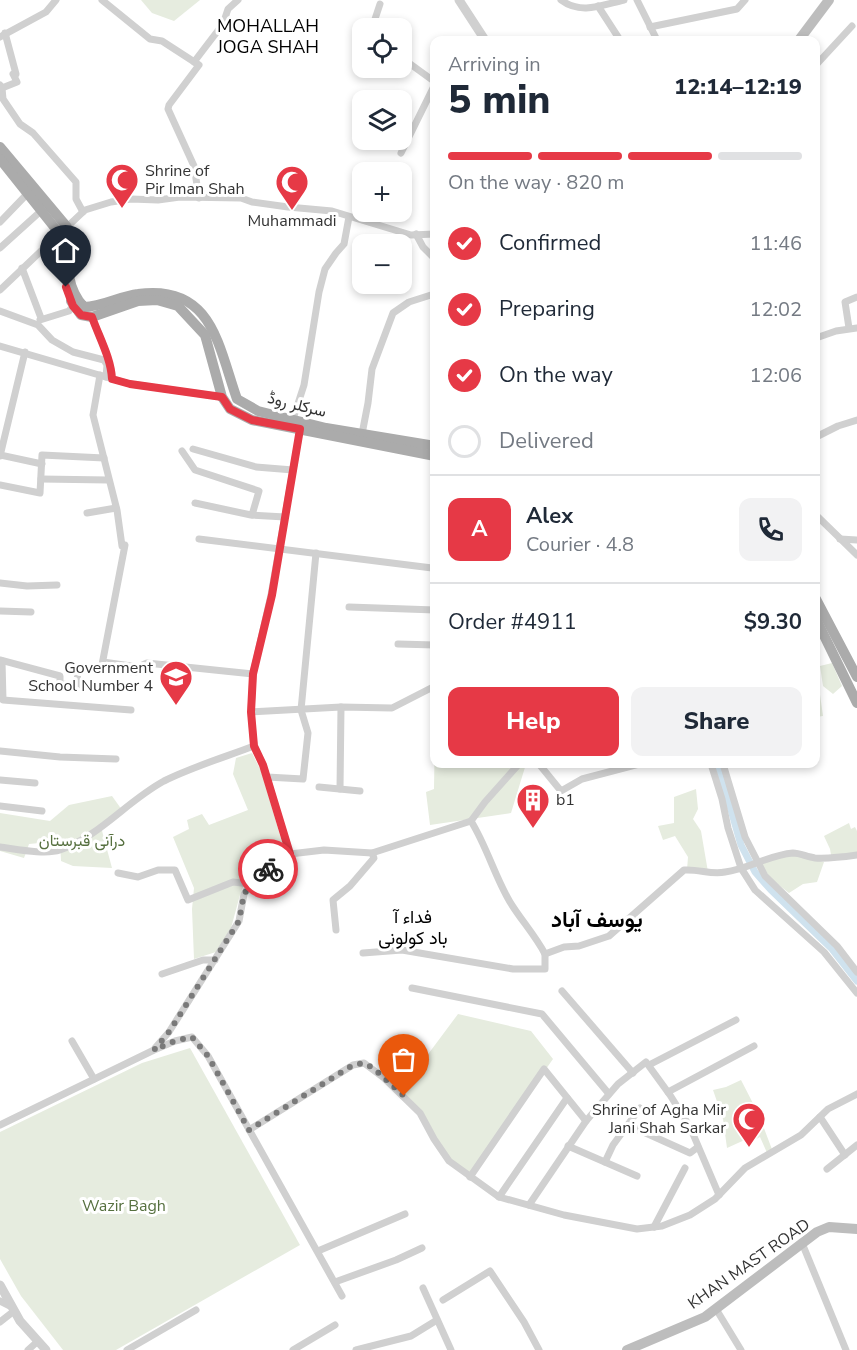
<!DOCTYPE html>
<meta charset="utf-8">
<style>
body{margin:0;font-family:"Nunito Sans",Vazirmatn,sans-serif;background:#f2f2f3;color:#1f2937;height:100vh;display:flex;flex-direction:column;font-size:22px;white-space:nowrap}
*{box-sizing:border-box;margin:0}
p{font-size:20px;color:#747a83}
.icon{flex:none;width:33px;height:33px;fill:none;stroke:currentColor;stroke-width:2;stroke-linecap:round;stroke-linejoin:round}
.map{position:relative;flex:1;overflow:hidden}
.panel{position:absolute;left:430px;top:36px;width:390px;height:732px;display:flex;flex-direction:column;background:#fff;border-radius:12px;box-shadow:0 3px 9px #0003}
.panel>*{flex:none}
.tools{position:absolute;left:352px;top:18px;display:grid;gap:12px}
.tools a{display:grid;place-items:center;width:60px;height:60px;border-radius:12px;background:#fff;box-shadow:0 3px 9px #0003;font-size:30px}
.pin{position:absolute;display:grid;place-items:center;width:51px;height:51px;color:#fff;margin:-62px -26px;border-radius:50% 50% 50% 0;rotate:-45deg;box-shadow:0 0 6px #0007}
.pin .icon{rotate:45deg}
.courier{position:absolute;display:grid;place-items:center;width:60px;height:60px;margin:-30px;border:4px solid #e63946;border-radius:50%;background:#fff;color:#222;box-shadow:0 2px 8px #0007}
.summary em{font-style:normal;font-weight:800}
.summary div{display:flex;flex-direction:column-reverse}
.summary{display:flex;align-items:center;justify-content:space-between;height:102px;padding:0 18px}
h1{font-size:39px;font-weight:800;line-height:45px}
.bar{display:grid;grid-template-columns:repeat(4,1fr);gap:9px 6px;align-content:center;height:72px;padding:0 18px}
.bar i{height:8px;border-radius:4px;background:#e0e1e3}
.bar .on{background:#e63946}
.bar p{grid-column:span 4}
.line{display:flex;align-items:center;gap:15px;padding:0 18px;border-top:2px solid #e0e1e3}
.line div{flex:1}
.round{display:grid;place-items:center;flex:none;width:63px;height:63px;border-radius:12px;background:#f2f2f3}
ol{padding:0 18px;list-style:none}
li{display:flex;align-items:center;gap:18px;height:66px}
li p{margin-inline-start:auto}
li .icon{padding:6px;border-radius:50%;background:#e63946;color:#fff;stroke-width:4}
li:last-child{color:#747a83}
li i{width:33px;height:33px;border:3px solid #e0e1e3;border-radius:50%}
.cta{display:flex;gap:12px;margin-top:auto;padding:12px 18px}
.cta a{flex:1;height:69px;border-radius:12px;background:#e63946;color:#fff;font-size:24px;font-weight:800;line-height:69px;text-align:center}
.cta a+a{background:#f2f2f3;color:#1f2937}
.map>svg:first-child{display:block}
</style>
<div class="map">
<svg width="857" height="1350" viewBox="0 0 857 1350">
<rect width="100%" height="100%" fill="#fff"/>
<!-- green -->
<g fill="#e6ecdf">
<polygon points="141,0 200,0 174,21 152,13"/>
<polygon points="832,663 842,686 833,694 823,686 820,666"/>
<polygon points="816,666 823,716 816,717"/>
<polygon points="435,724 435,764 526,764 511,813 430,825 426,792 434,789"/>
<polygon points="252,753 261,771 285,852 250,869 240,895 231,928 219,951 194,959 192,909 194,888 173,837 189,829 187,820 202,814 209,825 248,810 233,774 236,758"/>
<polygon points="696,789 698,809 693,819 701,831 708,872 687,870 688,857 675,836 663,840 658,826 674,823 674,797"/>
<polygon points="112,796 122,810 101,827 112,868 73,866 61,861 60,841 29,844 24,858 0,851 0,813 50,821 69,805"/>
<polygon points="849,823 851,829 855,827 857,831 857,853 831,855 830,849 824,836"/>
<polygon points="797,855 824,862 817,882 803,884 789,893 770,878 761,863 769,859"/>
<polygon points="458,1014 531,1031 553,1059 470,1177 449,1161 420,1113 400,1092"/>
<polygon points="190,1048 300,1245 116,1350 63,1350 21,1296 0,1259 0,1132 142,1063"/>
<polygon points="741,1080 759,1115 773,1152 768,1155 760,1137 751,1142 749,1138 727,1148 723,1119 713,1090 726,1087"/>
</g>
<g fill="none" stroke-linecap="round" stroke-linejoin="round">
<!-- canal -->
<polyline stroke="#cfe2ee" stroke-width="7" points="718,764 741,845 755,872 771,890 832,949 857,981"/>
<!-- minor -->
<g stroke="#d0d0d0" stroke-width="7">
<polyline points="102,0 150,39 162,41 199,65 169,105 168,109 194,166 199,198"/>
<path d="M561 0C581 15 602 5 624 0"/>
<polyline points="637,0 657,40"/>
<polyline points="598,6 620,40"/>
<polyline points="650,27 737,9 745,0"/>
<polyline points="372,28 380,4"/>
<polyline points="0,37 46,12 56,0"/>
<polyline points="402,58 435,82"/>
<polyline points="194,62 223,24 228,9 238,0"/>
<polyline points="816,65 852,26"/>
<polyline points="0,85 2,88 3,99 20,124 33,133 76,182 76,199 83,212"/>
<polyline points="2,88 17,82 13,74 16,74 5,33"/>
<polyline points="401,153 435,84"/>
<polyline points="0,222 28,193"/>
<polyline points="67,227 85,210 111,202 131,199 158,200 180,197 241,198 252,202 288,207 332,211 411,235 435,234"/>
<polyline points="416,234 423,247 435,259"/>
<polyline points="0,248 42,210"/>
<polyline points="22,268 41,318"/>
<polyline points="0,290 59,234"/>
<polyline points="0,311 38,325 52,340 73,352 104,360 107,365 106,377"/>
<path d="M92 317C99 337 111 358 112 379"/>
<polyline points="40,320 69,311 73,306"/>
<polyline points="849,328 845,302 857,297"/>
<polyline points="816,338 836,331 857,328"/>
<polyline points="0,346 130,384 222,397"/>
<polyline points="100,375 93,415 117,510 122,546 125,545 101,670"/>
<polyline points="293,419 304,385 319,292 325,269 336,253 344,244 349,217"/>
<polyline points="362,434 368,403 372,369 393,313 409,302 434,294 435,292"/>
<polyline points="816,437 838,426 857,420"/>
<polyline points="193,449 256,467 293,470"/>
<polyline points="182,451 195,470 259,491 252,515"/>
<polyline points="0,455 42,464"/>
<polyline points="0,456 25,352"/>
<polyline points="41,479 108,480"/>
<polyline points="0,485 40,493 42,455 104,458"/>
<polyline points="195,503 251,515 285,517"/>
<polyline points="87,513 116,508"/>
<polyline points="816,515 857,555"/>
<polyline points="199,539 432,568"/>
<polyline points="840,539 857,540"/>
<polyline points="0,583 27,586 57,585"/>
<polyline points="349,607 435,610"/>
<polyline points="0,611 31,612"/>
<polyline points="398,644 435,645"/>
<polyline points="0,660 60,676 60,684 78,685 77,668 136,672 138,667"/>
<polyline points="2,661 3,700 131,710"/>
<polyline points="103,662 138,667 147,663 253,674"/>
<polyline points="251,712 341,707 392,708 435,686"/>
<polyline points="0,751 60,757 116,759"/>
<polyline points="539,764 561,791 582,779 639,764"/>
<polyline points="711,764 722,799 728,828 741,868 755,890 824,952 857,993"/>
<polyline points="723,764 745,837 765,876 837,946 857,972"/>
<polyline points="267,777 303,779 308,733 301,710 316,553"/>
<polyline points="0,780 35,783"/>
<polyline points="319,787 360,791"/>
<polyline points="340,789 341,707"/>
<polyline points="0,806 42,811"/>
<path d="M471 821C487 847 495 877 510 902 521 920 535 935 545 954L564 947 579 946 609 936 684 870C700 869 711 875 725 872 749 869 768 855 793 853 800 853 807 857 815 858 829 859 843 857 857 855"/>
<path d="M0 847C16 849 45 855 60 850 100 836 127 801 164 781 192 767 225 757 254 746"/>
<polyline points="290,854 263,765 254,746 251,712 253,674 271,595 300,430"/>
<polyline points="118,873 138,877 158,870 175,870 188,900 233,882 251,884"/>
<polyline points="336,930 333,900 350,886 374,858 372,853"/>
<polyline points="363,953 402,950 513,969 545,969 545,954"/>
<polyline points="162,974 203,960 215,960"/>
<polyline points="412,988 542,1014 609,1094"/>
<polyline points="562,991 633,1073"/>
<polyline points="72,1041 94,1079"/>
<polyline points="155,1048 169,1032 239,921 244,894 256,877 290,854 324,850 372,853 471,821 485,802 519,764"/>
<polyline points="649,1065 736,1020"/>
<polyline points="668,1092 754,1046"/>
<polyline points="820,1117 845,1155"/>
<polyline points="0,1125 154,1050 175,1041 192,1037 208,1056 342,1296"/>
<polyline points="628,1125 690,1153 698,1147"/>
<polyline points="249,1130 353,1065 364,1063 384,1078 420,1113 434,1139 449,1161 499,1197 564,1215 637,1229 662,1226 690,1215 715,1199 745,1168 801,1135 828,1109 857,1094"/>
<polyline points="568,1146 637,1176"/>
<polyline points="605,1162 613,1145 640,1108"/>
<polyline points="827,1169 857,1145"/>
<polyline points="470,1177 544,1069 586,1121"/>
<polyline points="499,1197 567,1098"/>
<polyline points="529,1205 586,1121 618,1084 646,1062 670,1095 690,1127 719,1195"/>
<polyline points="654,1227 685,1168"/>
<polyline points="802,1243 846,1350"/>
<polyline points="318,1251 405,1214"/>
<polyline points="335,1282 396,1260 422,1248"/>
<polyline points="423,1288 451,1350"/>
<polyline points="443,1300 490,1271 524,1322 539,1350"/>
<polyline points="0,1301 10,1306"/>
<polyline points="716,1309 741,1350"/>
<polyline points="0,1322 14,1311"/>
<polyline points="28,1350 38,1341"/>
<polyline points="127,1350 196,1310"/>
<polyline points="293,1350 335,1325"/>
<polyline points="356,1350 411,1336 437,1320"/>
</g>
<!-- tertiary -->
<g stroke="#d0d0d0" stroke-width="9">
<polyline points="459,0 485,40"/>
<polyline points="0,1285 20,1321 46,1350"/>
</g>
<!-- secondary -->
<g stroke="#bdbdbd" stroke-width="10">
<polyline points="799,40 829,0"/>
<polyline points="627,1350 705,1317 817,1232 829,1227 857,1229"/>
</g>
<!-- primary -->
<g stroke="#ababab" stroke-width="10">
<path d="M0 147 67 227C68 254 63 285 84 307 102 307 120 296 138 294 212 284 218 345 237 399L258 411 326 428 435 446"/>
<polyline points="0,159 59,233 59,258"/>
<polyline points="71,301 81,315 92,317 138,301 157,300 178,306 205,335 222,397 230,409 252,420 435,456"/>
<polyline points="816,599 857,677"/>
<polyline points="816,619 857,703"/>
</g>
</g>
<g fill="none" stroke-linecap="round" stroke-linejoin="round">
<!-- done -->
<polyline stroke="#7a7a7a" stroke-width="6" stroke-dasharray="0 10.8" points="268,869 256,877 244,894 239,921 169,1032 154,1050 175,1041 192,1037 208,1056 249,1130 353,1065 364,1063 373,1068 404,1096"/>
<!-- route -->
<path stroke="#e63946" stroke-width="8" d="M66 287 73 306 81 315 92 317C99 337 111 358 112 379L130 384 222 397 230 409 252 420 300 429 272 595 253 674 251 712 254 746 263 765 290 854 268 869"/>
</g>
<!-- icons -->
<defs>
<symbol id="mosque-pin" viewBox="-11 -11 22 30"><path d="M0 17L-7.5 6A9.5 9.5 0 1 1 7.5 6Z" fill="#e63946" stroke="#fff"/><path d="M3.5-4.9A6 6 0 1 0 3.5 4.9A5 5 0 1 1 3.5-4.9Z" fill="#fff"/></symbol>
<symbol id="school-pin" viewBox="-11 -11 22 30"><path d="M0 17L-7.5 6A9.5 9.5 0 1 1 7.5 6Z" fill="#e63946" stroke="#fff"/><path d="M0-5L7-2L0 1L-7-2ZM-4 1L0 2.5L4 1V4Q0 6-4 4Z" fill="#fff"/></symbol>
<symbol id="building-pin" viewBox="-11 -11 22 30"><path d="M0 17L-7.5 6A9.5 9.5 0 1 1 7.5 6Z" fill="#e63946" stroke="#fff"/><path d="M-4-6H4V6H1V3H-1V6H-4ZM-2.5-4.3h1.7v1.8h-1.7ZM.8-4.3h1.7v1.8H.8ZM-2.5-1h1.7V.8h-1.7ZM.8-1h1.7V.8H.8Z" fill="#fff"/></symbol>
</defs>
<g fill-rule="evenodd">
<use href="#mosque-pin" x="103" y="161" width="38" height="52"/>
<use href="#mosque-pin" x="273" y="163" width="38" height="52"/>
<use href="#school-pin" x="157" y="658" width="38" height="52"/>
<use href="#building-pin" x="514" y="781" width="38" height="52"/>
<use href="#mosque-pin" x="730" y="1100" width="38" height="52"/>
</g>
<g text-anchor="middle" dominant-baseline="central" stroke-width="6" stroke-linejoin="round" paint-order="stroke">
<!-- poi labels -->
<g font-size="16" fill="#333" stroke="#fff" text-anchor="start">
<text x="145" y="171">Shrine of<tspan x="145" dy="18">Pir Iman Shah</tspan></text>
<text x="292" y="221" text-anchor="middle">Muhammadi</text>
<text x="153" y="668" text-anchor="end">Government<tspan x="153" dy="18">School Number 4</tspan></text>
<text x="556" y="800">b1</text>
<text x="726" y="1110" text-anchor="end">Shrine of Agha Mir<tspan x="726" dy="18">Jani Shah Sarkar</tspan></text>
</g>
<!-- street labels -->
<g font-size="16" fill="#333" stroke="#fff">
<text transform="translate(297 405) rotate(14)">سرکلر روڈ</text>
<text transform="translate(749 1264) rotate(-35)">KHAN MAST ROAD</text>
</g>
<!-- park labels -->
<g font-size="16" fill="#56703f" stroke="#fff">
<text x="82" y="841">درآنی قبرستان</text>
<text x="124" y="1206">Wazir Bagh</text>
</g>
<!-- neighbourhood labels -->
<g font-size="18" fill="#000" stroke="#fff">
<text x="268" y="26">MOHALLAH<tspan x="268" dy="21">JOGA SHAH</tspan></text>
<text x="413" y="917">فداء آ<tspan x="413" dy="21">باد کولونی</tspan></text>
</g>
<!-- district labels -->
<g font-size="22" font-weight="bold" fill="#000" stroke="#fff">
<text x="597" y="920">یوسف آباد</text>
</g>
</g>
</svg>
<div class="tools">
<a><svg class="icon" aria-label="locate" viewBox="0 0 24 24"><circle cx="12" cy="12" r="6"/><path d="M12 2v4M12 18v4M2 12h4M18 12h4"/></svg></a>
<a><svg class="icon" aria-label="layers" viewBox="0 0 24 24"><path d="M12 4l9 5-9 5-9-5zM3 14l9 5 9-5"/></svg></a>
<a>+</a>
<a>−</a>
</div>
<div class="pin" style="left:404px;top:1096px;background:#ea580c"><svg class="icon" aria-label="bag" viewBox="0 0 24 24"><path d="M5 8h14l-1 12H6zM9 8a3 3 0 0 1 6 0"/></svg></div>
<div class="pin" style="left:66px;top:287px;background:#1f2937"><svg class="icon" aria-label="home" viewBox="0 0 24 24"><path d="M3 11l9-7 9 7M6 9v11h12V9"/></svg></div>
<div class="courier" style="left:268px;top:869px"><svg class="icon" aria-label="bike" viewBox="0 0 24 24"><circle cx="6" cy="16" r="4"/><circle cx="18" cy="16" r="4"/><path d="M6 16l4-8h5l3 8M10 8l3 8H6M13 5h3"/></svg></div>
<section class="panel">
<div class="summary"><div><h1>5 min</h1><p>Arriving in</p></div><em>12:14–12:19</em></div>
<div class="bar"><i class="on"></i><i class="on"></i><i class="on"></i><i></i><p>On the way · 820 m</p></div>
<ol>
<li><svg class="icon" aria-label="check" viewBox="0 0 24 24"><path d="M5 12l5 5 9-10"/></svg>Confirmed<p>11:46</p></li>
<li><svg class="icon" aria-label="check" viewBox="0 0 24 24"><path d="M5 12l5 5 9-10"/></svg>Preparing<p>12:02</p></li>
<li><svg class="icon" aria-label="check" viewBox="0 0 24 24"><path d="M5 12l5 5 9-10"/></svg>On the way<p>12:06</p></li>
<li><i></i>Delivered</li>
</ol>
<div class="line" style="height:108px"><b class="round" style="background:#e63946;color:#fff">A</b><div><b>Alex</b><p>Courier · 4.8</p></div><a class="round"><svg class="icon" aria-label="phone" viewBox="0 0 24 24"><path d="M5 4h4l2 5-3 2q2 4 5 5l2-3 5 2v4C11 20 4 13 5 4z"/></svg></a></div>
<div class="line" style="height:78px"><div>Order #4911</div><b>$9.30</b></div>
<div class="cta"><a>Help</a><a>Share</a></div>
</section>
</div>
